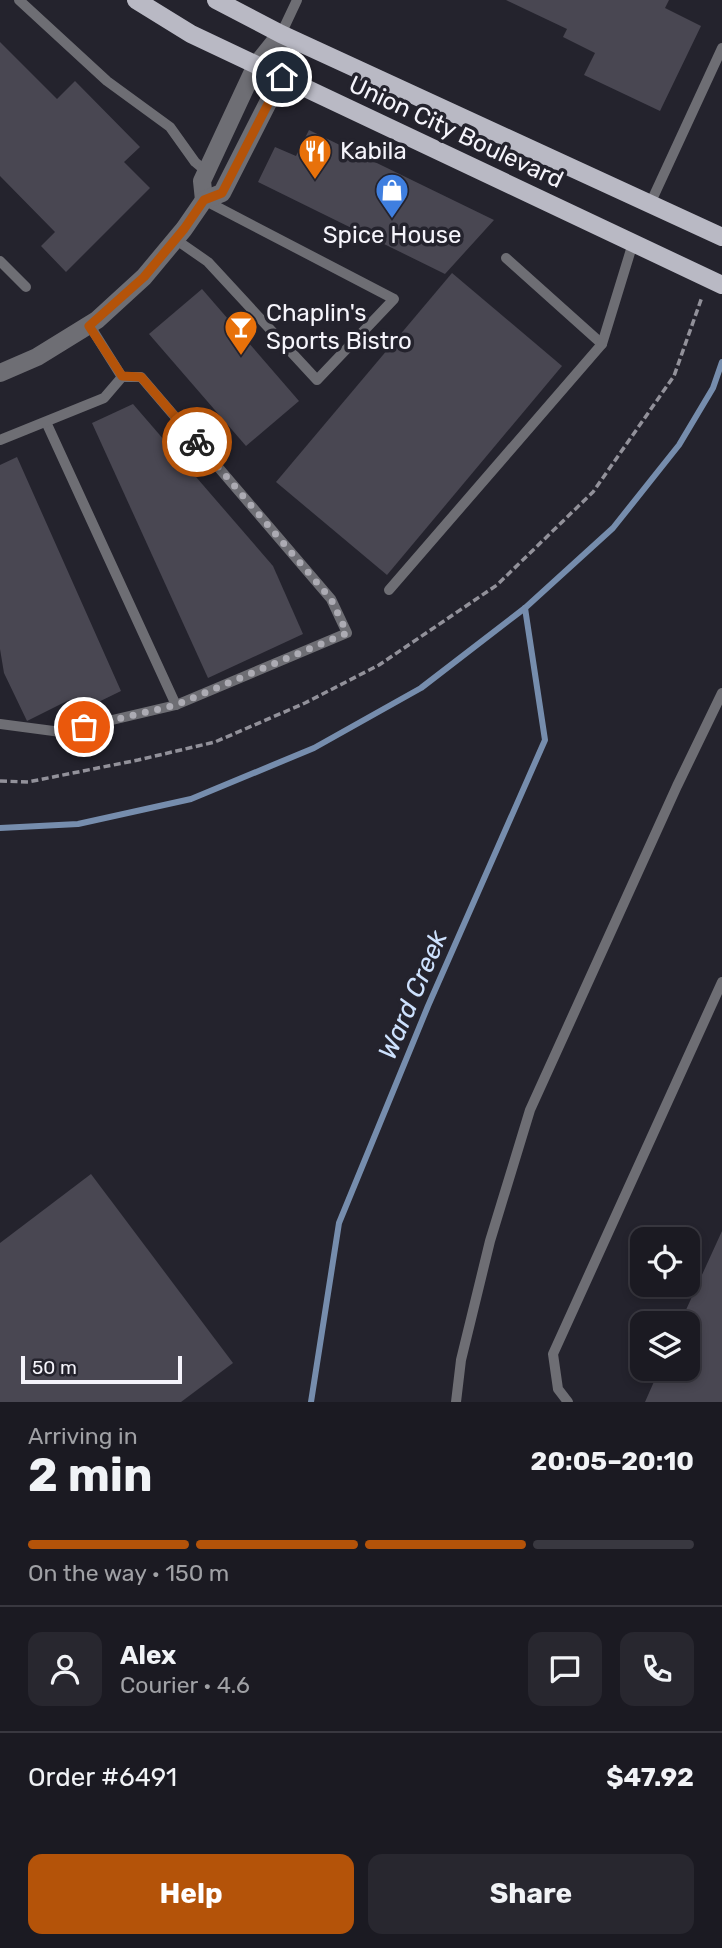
<!DOCTYPE html>
<meta charset="utf-8">
<style>
body{margin:0;font-family:Rubik,sans-serif;background:#28272f;color:#f1f3f6;height:100vh;display:flex;flex-direction:column;font-size:26px;white-space:nowrap}
*{box-sizing:border-box;margin:0}
p{font-size:23px;color:#a0a1a5}
.icon{flex:none;width:38px;height:38px;fill:none;stroke:currentColor;stroke-width:2;stroke-linecap:round;stroke-linejoin:round}
.map{position:relative;height:1402px;overflow:hidden}
.drawer{display:flex;flex-direction:column;background:#1b1a22;flex:1}
.drawer>*{flex:none}
.buttons{position:absolute;left:630px;top:1227px;display:grid;gap:14px}
.buttons a{display:grid;place-items:center;width:70px;height:70px;border-radius:14px;background:#1b1a22;box-shadow:0 4px 10px #0003,0 0 0 2px #393840;font-size:35px}
.scale{position:absolute;left:21px;bottom:18px;width:161px;box-sizing:border-box;padding-left:7px;border:4px solid #f5f4fb;border-top:0;font-size:19px;line-height:24px;white-space:nowrap;color:#f5f4fb;-webkit-text-stroke:5px #24232d;paint-order:stroke}
.pin{position:absolute;display:grid;place-items:center;width:60px;height:60px;color:#fff;margin:-30px;border:4px solid #fff;border-radius:50%;box-shadow:0 2px 7px #0007}
.courier{position:absolute;display:grid;place-items:center;width:70px;height:70px;margin:-35px;border:5px solid #b45309;border-radius:50%;background:#fff;color:#222;box-shadow:0 2px 9px #0007}
.overview em{font-style:normal;font-weight:700}
.overview div{display:flex;flex-direction:column-reverse}
.overview{display:flex;align-items:center;justify-content:space-between;height:119px;padding:0 28px}
h1{font-size:46px;font-weight:700;line-height:52px}
.bar{display:grid;grid-template-columns:repeat(4,1fr);gap:10px 7px;align-content:center;height:84px;padding:0 28px}
.bar i{height:9px;border-radius:5px;background:#393840}
.bar .selected{background:#b45309}
.bar p{grid-column:span 4}
.line{display:flex;align-items:center;gap:18px;padding:0 28px;border-top:2px solid #393840}
.line div{flex:1}
.round{display:grid;place-items:center;flex:none;width:74px;height:74px;border-radius:14px;background:#28272f}
.primary-button{display:flex;gap:14px;margin-top:auto;padding:14px 28px}
.primary-button a{flex:1;height:80px;border-radius:14px;background:#b45309;color:#fff;font-size:28px;font-weight:700;line-height:80px;text-align:center}
.primary-button a+a{background:#28272f;color:#f1f3f6}
.map>svg:first-child{display:block}
</style>
<div class="map">
<svg width="722" height="1402" viewBox="0 0 722 1402">
<rect width="100%" height="100%" fill="#24232d"/>
<g fill="none" stroke-linecap="round" stroke-linejoin="round">
<!-- stream -->
<g stroke="#768dad" stroke-width="6">
<polyline points="0,828 78,824 191,799 314,748 421,688 525,608 613,528 679,445 713,388 722,362"/>
<polyline points="311,1402 339,1223 428,1006 545,740 525,608"/>
</g>
</g>
<!-- building -->
<g fill="#494752">
<polygon points="506,0 669,0 665,8 701,26 660,111 584,75 595,53 563,37 567,29"/>
<polygon points="0,42 57,99 75,81 140,147 124,162 150,188 66,272 41,246 55,232 0,176"/>
<polygon points="309,130 494,220 445,274 258,182 275,147 296,156"/>
<polygon points="452,273 562,366 387,575 276,482"/>
<polygon points="202,289 299,401 246,446 149,334"/>
<polygon points="133,404 273,566 303,634 208,678 92,423"/>
<polygon points="17,457 121,691 76,713 69,700 27,721 4,673 0,649 0,465"/>
<polygon points="91,1174 233,1363 181,1402 0,1402 0,1243"/>
<polygon points="722,1231 722,1402 645,1402 660,1368 688,1368 688,1323 680,1323"/>
</g>
<g fill="none" stroke-linecap="round" stroke-linejoin="round">
<!-- path -->
<polyline stroke="#92919a" stroke-width="3.5" stroke-dasharray="7 3.5" stroke-linecap="butt" points="0,781 28,782 138,760 215,742 305,703 379,665 497,585 593,492 674,376 702,297"/>
<!-- service -->
<g stroke="#6e6e74" stroke-width="10">
<polyline points="19,0 107,81 170,127 195,162 207,172"/>
<polyline points="281,34 297,0"/>
<polyline points="650,204 722,48"/>
<polyline points="175,239 208,262 317,380 394,299 204,200"/>
<polyline points="506,258 602,344"/>
<polyline points="0,261 26,287"/>
<polyline points="46,422 176,705"/>
<polyline points="0,440 104,398 122,377"/>
<polyline points="389,590 602,344 633,243"/>
<polyline points="0,724 61,732 176,705 347,633 331,599 141,377 122,377 90,326"/>
<polyline points="456,1402 461,1360 490,1241 530,1110 677,786 722,693"/>
<polyline points="568,1402 558,1389 553,1354 722,982"/>
</g>
<!-- minor -->
<g stroke="#6e6e74" stroke-width="18">
<polyline points="204,200 202,181 256,65 281,34"/>
<polyline points="0,373 37,357 97,320 144,277 184,229 204,200 222,193 281,77 281,34"/>
</g>
<!-- primary -->
<g stroke="#b9b9c4" stroke-width="18">
<polyline points="136,0 191,34 722,285"/>
<polyline points="216,0 281,34 722,237"/>
</g>
</g>
<g fill="none" stroke-linecap="round" stroke-linejoin="round">
<!-- done -->
<polyline stroke="#acabb3" stroke-width="7" stroke-dasharray="0 12.6" points="84,727 176,705 347,633 331,599 197,442"/>
<!-- route -->
<polyline stroke="#b45309" stroke-width="9" points="197,442 141,377 122,376 89,326 144,277 184,229 204,200 222,193 282,77"/>
</g>
<!-- icons -->
<defs>
<symbol id="restaurant-pin" viewBox="-11 -11 22 30"><path d="M0 17L-7.5 6A9.5 9.5 0 1 1 7.5 6Z" fill="#e8710a" stroke="#24232d"/><path d="M-5-6h1v4h1v-4h1v4h1v-4h1v5L-1.5 .5V6h-2V.5L-5-1ZM5-6V6H3V1.5H1.5Q1.5-4 5-6Z" fill="#fff"/></symbol>
<symbol id="shop-pin" viewBox="-11 -11 22 30"><path d="M0 17L-7.5 6A9.5 9.5 0 1 1 7.5 6Z" fill="#3f7fe0" stroke="#24232d"/><path d="M-5-2.5h2.3a2.7 3.5 0 0 1 5.4 0H5L5.5 6h-11ZM-1.5-2.5h3a1.5 2.3 0 0 0-3 0Z" fill="#fff"/></symbol>
<symbol id="bar-pin" viewBox="-11 -11 22 30"><path d="M0 17L-7.5 6A9.5 9.5 0 1 1 7.5 6Z" fill="#e8710a" stroke="#24232d"/><path d="M-6-5H6L.8 .8V4.5H3.5V6h-7V4.5H-.8V.8Z" fill="#fff"/></symbol>
</defs>
<g fill-rule="evenodd">
<use href="#restaurant-pin" x="296" y="132" width="38" height="52"/>
<use href="#shop-pin" x="373" y="171" width="38" height="52"/>
<use href="#bar-pin" x="222" y="308" width="38" height="52"/>
</g>
<g text-anchor="middle" dominant-baseline="central" stroke-width="7" stroke-linejoin="round" paint-order="stroke">
<!-- street labels -->
<g font-size="24" fill="#f5f4fb" stroke="#24232d">
<text transform="translate(456 132) rotate(25)">Union City Boulevard</text>
</g>
<!-- poi labels -->
<g font-size="24" fill="#f5f4fb" stroke="#24232d" text-anchor="start">
<text x="340" y="151">Kabila</text>
<text x="392" y="235" text-anchor="middle">Spice House</text>
<text x="266" y="313">Chaplin's<tspan x="266" dy="28">Sports Bistro</tspan></text>
</g>
<!-- water labels -->
<g font-size="26" font-style="italic" fill="#cde1fd" stroke="#24232d">
<text transform="translate(413 995) rotate(-67)">Ward Creek</text>
</g>
</g>
</svg>
<div class="buttons">
<a><svg class="icon" aria-label="locate" viewBox="0 0 24 24"><circle cx="12" cy="12" r="6"/><path d="M12 2v4M12 18v4M2 12h4M18 12h4"/></svg></a>
<a><svg class="icon" aria-label="layers" viewBox="0 0 24 24"><path d="M12 4l9 5-9 5-9-5zM3 14l9 5 9-5"/></svg></a>
</div>
<div class="scale">50 m</div>
<div class="pin" style="left:84px;top:727px;background:#ea580c"><svg class="icon" aria-label="bag" viewBox="0 0 24 24"><path d="M5 8h14l-1 12H6zM9 8a3 3 0 0 1 6 0"/></svg></div>
<div class="pin" style="left:282px;top:77px;background:#1f2937"><svg class="icon" aria-label="home" viewBox="0 0 24 24"><path d="M3 11l9-7 9 7M6 9v11h12V9"/></svg></div>
<div class="courier" style="left:197px;top:442px"><svg class="icon" aria-label="bike" viewBox="0 0 24 24"><circle cx="6" cy="16" r="4"/><circle cx="18" cy="16" r="4"/><path d="M6 16l4-8h5l3 8M10 8l3 8H6M13 5h3"/></svg></div>
</div>
<section class="drawer">
<div class="overview"><div><h1>2 min</h1><p>Arriving in</p></div><em>20:05–20:10</em></div>
<div class="bar"><i class="selected"></i><i class="selected"></i><i class="selected"></i><i></i><p>On the way · 150 m</p></div>
<div class="line" style="height:126px"><a class="round"><svg class="icon" aria-label="person" viewBox="0 0 24 24"><circle cx="12" cy="8" r="4"/><path d="M4 21q1-7 8-7t8 7"/></svg></a><div><b>Alex</b><p>Courier · 4.6</p></div><a class="round"><svg class="icon" aria-label="chat" viewBox="0 0 24 24"><path d="M4 5h16v11H9l-5 4z"/></svg></a><a class="round"><svg class="icon" aria-label="phone" viewBox="0 0 24 24"><path d="M5 4h4l2 5-3 2q2 4 5 5l2-3 5 2v4C11 20 4 13 5 4z"/></svg></a></div>
<div class="line" style="height:91px"><div>Order #6491</div><b>$47.92</b></div>
<div class="primary-button"><a>Help</a><a>Share</a></div>
</section>
